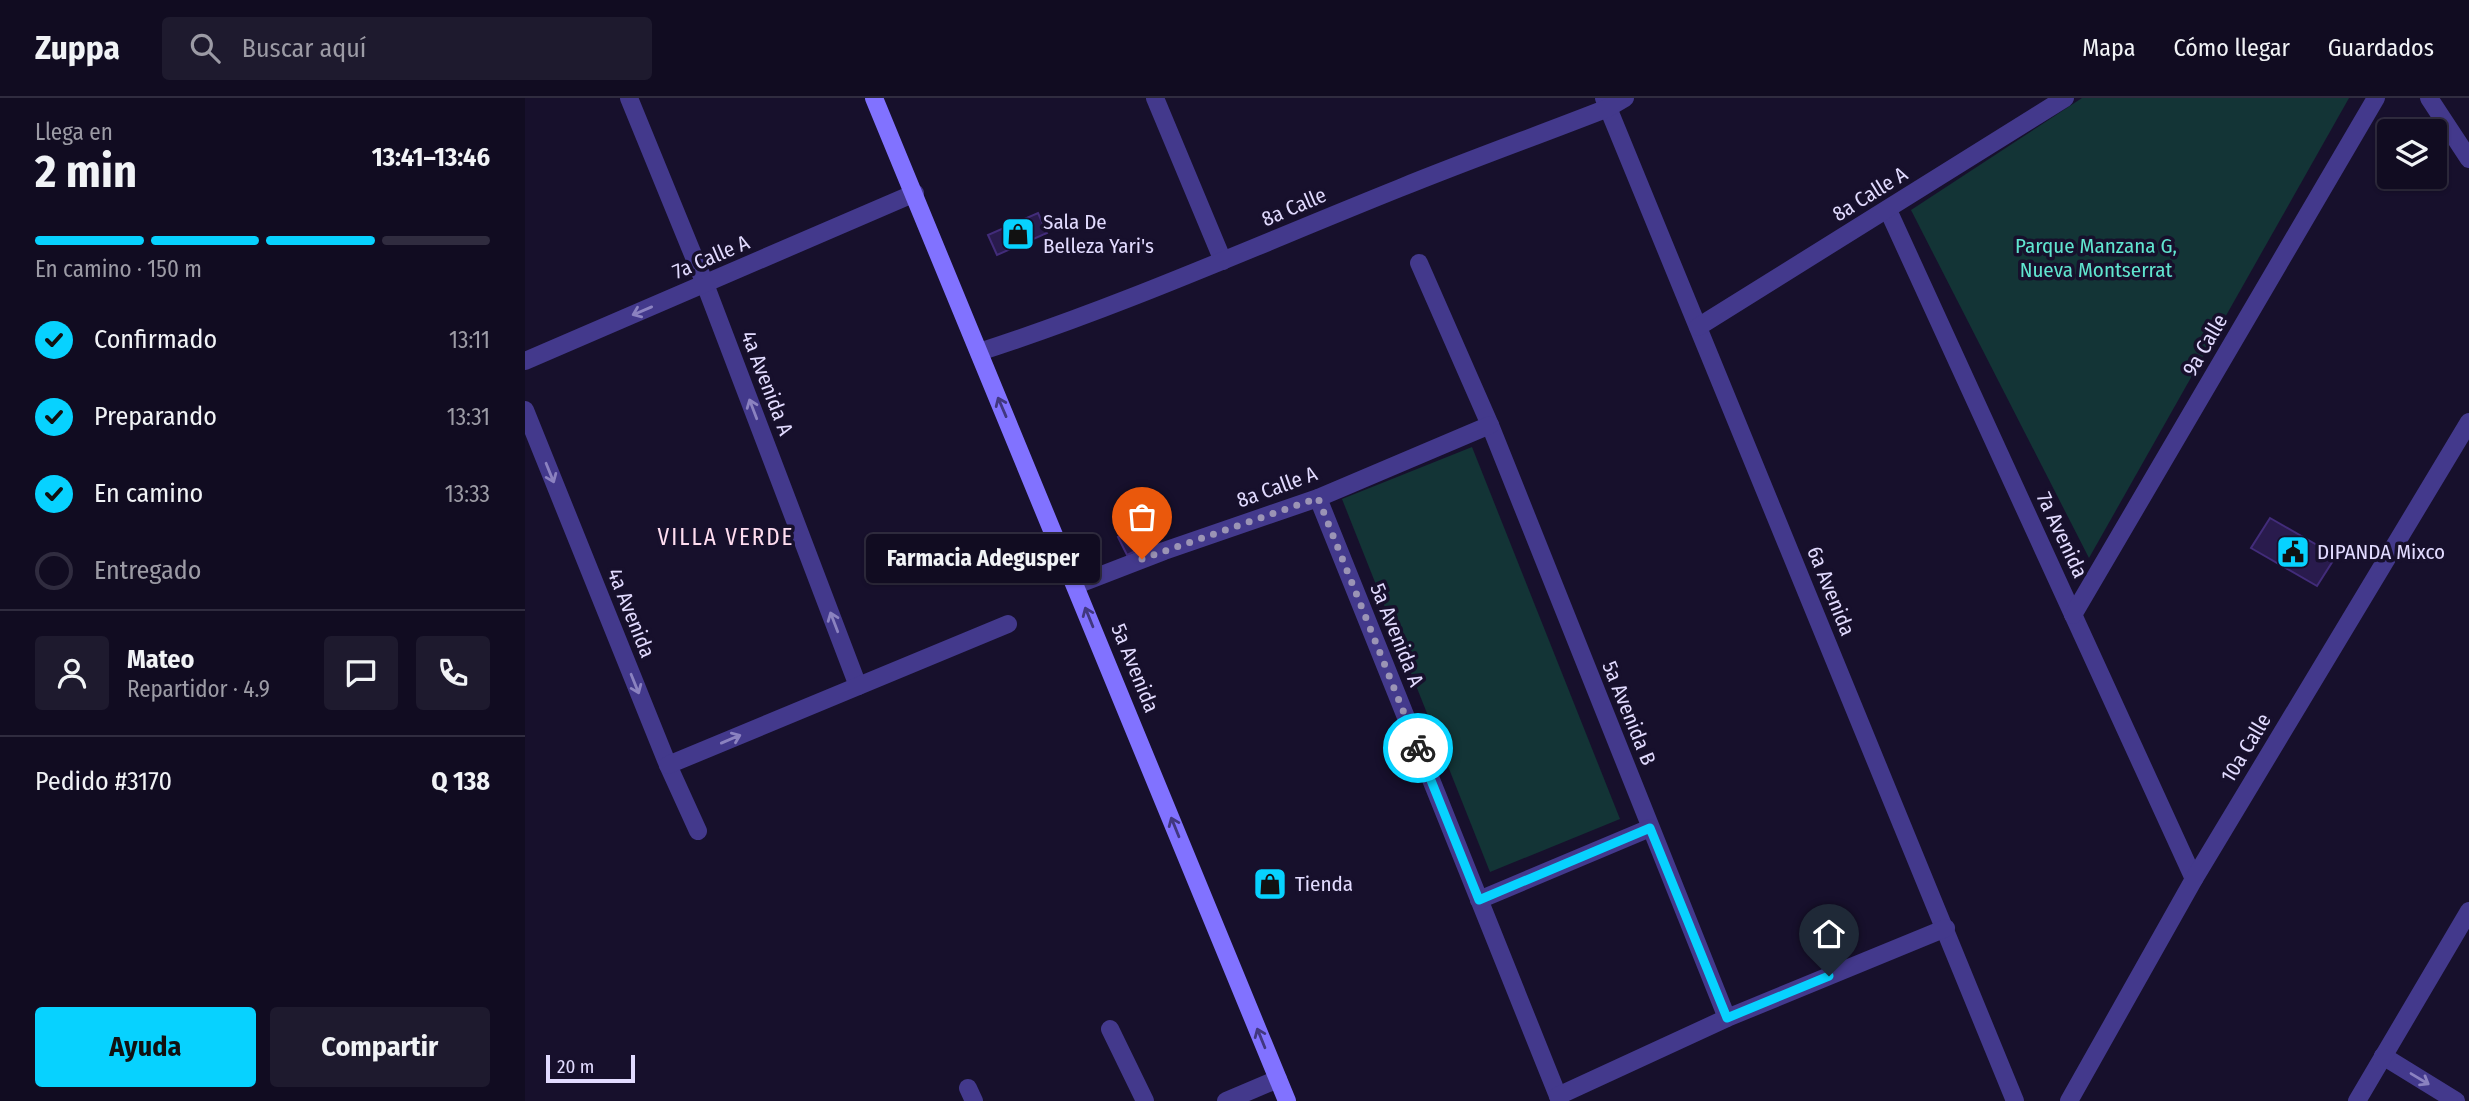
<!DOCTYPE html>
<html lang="es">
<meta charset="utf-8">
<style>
body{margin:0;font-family:"Fira Sans Condensed",sans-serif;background:#1e1a2e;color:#f1f3f6;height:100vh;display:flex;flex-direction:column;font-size:26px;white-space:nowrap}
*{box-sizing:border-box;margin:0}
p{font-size:23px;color:#9c9ba5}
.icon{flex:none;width:38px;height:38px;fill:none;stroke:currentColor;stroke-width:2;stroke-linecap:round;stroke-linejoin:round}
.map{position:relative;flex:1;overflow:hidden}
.side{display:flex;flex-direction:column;background:#110c21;width:525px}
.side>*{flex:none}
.buttons{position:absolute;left:1852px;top:21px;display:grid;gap:14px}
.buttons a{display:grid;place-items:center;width:70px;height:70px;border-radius:7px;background:#110c21;box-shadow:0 2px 5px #0004,0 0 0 2px #302c3f;font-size:35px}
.scale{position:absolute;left:21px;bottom:18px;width:89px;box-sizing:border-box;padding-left:7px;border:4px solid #e2dbff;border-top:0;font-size:19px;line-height:24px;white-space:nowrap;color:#e2dbff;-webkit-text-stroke:5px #17102c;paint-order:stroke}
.pin{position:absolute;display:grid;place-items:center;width:60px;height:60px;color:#fff;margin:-72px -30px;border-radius:50% 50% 50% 0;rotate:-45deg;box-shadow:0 0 7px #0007}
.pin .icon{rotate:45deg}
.courier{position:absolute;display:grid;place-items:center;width:70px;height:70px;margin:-35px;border:5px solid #07d2ff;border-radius:50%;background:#fff;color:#222;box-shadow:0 2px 9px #0007}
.bubble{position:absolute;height:49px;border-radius:7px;background:#110c21;box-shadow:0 2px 5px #0004,0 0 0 2px #302c3f;font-size:23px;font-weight:700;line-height:49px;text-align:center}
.overview em{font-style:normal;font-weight:700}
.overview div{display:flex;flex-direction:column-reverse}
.overview{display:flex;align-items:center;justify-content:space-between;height:119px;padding:0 35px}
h1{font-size:46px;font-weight:700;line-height:52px}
.bar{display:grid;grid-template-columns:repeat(4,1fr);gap:10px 7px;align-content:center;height:84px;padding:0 35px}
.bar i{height:9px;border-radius:5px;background:#302c3f}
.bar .on{background:#07d2ff}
.bar p{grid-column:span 4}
.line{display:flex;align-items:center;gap:18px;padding:0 35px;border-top:2px solid #302c3f}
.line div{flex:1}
.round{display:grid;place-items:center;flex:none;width:74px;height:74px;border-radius:7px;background:#1e1a2e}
ol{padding:0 35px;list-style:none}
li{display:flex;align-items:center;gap:21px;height:77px}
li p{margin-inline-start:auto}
li .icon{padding:7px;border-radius:50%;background:#07d2ff;color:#111;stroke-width:4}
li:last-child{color:#9c9ba5}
li i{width:38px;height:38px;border:4px solid #302c3f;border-radius:50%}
.button{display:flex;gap:14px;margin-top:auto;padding:14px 35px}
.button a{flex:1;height:80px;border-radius:7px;background:#07d2ff;color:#111;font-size:28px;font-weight:700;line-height:80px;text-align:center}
.button a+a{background:#1e1a2e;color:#f1f3f6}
header{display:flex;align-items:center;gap:42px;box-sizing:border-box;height:98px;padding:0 35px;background:#110c21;border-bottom:2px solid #302c3f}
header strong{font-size:33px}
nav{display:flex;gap:38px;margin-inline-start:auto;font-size:24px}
.search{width:490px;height:63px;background:#1e1a2e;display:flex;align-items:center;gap:18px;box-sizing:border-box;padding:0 24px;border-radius:7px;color:#9c9ba5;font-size:26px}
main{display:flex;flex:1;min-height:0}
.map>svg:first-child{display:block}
</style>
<header>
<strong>Zuppa</strong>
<div class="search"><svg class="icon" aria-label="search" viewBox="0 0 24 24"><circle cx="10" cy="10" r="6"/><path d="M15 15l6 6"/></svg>Buscar aquí</div>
<nav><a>Mapa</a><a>Cómo llegar</a><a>Guardados</a></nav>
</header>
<main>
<section class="side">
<div class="overview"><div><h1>2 min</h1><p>Llega en</p></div><em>13:41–13:46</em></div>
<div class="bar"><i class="on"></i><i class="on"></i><i class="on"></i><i></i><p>En camino · 150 m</p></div>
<ol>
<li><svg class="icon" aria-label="check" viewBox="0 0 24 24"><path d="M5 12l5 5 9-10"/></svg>Confirmado<p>13:11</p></li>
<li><svg class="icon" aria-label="check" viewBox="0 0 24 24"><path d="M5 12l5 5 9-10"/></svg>Preparando<p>13:31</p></li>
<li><svg class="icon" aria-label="check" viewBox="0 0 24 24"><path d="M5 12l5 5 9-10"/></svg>En camino<p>13:33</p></li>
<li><i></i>Entregado</li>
</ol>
<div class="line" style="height:126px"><a class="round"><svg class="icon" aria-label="person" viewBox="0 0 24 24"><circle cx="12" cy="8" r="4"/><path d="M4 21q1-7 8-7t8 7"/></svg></a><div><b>Mateo</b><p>Repartidor · 4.9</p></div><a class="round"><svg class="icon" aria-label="chat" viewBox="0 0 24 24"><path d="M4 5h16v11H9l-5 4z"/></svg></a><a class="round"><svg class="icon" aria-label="phone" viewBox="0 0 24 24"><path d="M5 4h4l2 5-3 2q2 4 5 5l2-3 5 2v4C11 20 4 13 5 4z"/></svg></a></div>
<div class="line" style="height:91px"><div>Pedido #3170</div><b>Q 138</b></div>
<div class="button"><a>Ayuda</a><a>Compartir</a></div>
</section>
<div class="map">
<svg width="1944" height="1003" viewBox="0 0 1944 1003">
<rect width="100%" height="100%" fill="#17102c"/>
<!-- green -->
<g fill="#133436">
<polygon points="1557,0 1824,0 1564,460 1386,112"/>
<polygon points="947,349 1095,721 965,774 817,401"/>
</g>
<!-- building -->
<g fill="#291b4d" stroke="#422c7a" stroke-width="2">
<polygon points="513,115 522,135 472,157 463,137"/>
<polygon points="1745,420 1811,458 1792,488 1726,450"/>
<polygon points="621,426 630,444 602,457 593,439"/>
<polygon points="751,773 758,792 738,799 731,780"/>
</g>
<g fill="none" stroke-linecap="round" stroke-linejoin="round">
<!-- service -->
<g stroke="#43398c" stroke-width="18">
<polyline points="585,931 620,1003"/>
<polyline points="443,990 449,1003"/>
</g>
<!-- minor -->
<g stroke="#43398c" stroke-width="18">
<polyline points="104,0 180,186 333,588"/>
<polyline points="630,0 698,163"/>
<polyline points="1079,0 1490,1003"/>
<polyline points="1904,0 1944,61"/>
<polyline points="1363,112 1669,781"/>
<polyline points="894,165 965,327 1202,920"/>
<polyline points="1173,229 1540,0"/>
<path d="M454 254C597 208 735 146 875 90 944 62 1014 37 1083 10L1100 0"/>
<polyline points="0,263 390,95"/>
<polyline points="0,312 143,667 173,733"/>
<polyline points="793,400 1035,1003"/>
<polyline points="551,487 639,453 793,400 965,327"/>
<polyline points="1548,517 1851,0"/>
<polyline points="143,667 483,526"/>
<polyline points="954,802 1125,730"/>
<polyline points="1858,958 1931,1003"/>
<polyline points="1033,998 1202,920 1421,830"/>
<polyline points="701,1003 753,981"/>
<polyline points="1544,1003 1669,781 1944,324"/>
<polyline points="1832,1003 1944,813"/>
</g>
<!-- secondary -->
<polyline stroke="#8172ff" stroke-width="18" points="349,0 762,1003"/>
</g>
<!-- one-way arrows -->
<defs><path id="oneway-shaft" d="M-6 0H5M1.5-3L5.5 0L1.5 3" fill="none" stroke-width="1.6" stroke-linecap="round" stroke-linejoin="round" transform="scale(1.75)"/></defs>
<g stroke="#8b82c0">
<use href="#oneway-shaft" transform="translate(117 213) rotate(157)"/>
<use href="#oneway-shaft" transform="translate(228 311) rotate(-111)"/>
<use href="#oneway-shaft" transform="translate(25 375) rotate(68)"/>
<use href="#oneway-shaft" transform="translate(309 524) rotate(-111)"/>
<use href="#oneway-shaft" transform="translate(110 586) rotate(68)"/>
<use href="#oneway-shaft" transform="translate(206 641) rotate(-23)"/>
<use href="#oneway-shaft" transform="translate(1895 981) rotate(31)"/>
</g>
<g stroke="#413780">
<use href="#oneway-shaft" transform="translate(477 309) rotate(-113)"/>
<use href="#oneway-shaft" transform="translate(564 519) rotate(-112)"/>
<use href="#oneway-shaft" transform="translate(650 729) rotate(-112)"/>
<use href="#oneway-shaft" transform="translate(736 940) rotate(-112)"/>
</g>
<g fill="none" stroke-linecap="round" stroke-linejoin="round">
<!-- done -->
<polyline stroke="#9b94b5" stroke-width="7" stroke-dasharray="0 12.6" points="617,461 793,400 893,650"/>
<!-- route -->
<polyline stroke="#07d2ff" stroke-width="9" points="893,650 954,802 1125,730 1202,920 1304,878"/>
</g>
<!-- icons -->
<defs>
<symbol id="shop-square" viewBox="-11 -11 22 22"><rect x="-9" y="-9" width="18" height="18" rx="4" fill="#07d2ff" stroke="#17102c"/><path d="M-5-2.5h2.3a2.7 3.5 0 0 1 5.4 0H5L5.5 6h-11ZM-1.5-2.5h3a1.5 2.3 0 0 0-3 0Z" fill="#111"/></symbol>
<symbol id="civic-square" viewBox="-11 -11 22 22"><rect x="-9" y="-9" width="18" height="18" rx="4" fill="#07d2ff" stroke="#17102c"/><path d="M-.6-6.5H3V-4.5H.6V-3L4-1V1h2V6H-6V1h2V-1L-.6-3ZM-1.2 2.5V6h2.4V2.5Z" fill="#111"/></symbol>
</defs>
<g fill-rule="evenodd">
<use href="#shop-square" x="474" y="117" width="38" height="38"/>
<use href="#civic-square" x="1749" y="435" width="38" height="38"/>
<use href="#shop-square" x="726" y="767" width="38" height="38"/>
</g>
<g text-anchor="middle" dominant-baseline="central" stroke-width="7" stroke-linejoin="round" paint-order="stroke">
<!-- street labels -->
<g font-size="21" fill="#e2dbff" stroke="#17102c">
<text transform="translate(1345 96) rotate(-32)">8a Calle A</text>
<text transform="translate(769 109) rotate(-23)">8a Calle</text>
<text transform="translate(186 159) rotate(-23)">7a Calle A</text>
<text transform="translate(1680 247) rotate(-60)">9a Calle</text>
<text transform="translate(242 285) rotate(69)">4a Avenida A</text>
<text transform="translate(752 389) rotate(-20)">8a Calle A</text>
<text transform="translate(1537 437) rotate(65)">7a Avenida</text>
<text transform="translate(1306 493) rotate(68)">6a Avenida</text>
<text transform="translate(106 515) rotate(68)">4a Avenida</text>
<text transform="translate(872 537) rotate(68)">5a Avenida A</text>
<text transform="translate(610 570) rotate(68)">5a Avenida</text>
<text transform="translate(1104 615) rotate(68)">5a Avenida B</text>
<text transform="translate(1721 650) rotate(-59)">10a Calle</text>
</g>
<!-- poi labels -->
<g font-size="21" fill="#e2dbff" stroke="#17102c" text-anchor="start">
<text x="518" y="124">Sala De<tspan x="518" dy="24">Belleza Yari's</tspan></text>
<text x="1792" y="454">DIPANDA Mixco</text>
<text x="770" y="786">Tienda</text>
</g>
<!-- park labels -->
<g font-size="21" fill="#60e5cf" stroke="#17102c">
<text x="1571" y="148">Parque Manzana G,<tspan x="1571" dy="24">Nueva Montserrat</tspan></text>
</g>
<!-- neighbourhood labels -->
<g font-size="23" letter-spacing="2" fill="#ffddf0" stroke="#17102c">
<text x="201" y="439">VILLA VERDE</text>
</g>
</g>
</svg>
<div class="buttons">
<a><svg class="icon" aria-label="layers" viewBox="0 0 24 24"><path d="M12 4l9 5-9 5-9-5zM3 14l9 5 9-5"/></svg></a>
</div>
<div class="scale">20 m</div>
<div class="pin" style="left:617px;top:461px;background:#ea580c"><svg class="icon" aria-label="bag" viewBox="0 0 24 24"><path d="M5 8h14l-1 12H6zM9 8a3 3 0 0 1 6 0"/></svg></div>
<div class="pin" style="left:1304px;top:878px;background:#1f2937"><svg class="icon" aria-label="home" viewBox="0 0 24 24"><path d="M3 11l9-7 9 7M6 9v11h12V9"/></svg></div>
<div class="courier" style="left:893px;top:650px"><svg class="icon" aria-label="bike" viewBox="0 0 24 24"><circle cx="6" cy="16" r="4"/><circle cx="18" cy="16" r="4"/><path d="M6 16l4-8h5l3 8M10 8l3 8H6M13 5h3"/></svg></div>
<div class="bubble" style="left:341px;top:436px;width:234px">Farmacia Adegusper</div>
</div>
</main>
